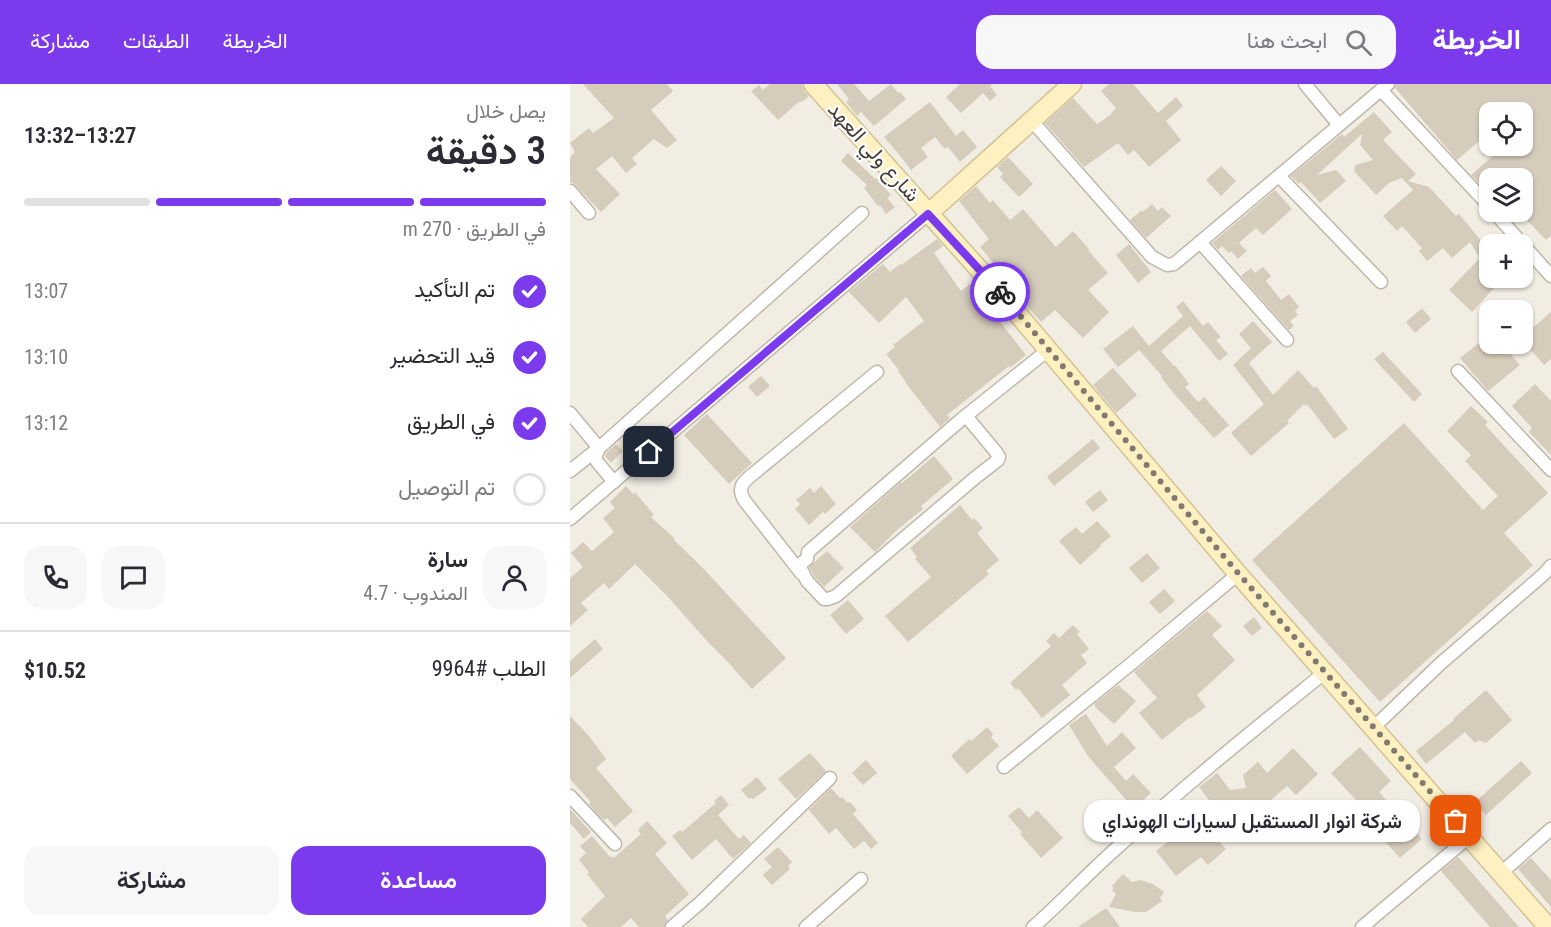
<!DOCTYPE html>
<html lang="ar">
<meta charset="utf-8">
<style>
body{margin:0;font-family:"Roboto Condensed",Vazirmatn,sans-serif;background:#f7f7f7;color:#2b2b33;direction:rtl;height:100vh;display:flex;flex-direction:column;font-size:22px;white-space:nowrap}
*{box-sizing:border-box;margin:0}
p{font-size:20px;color:#7c7c81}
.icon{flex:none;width:33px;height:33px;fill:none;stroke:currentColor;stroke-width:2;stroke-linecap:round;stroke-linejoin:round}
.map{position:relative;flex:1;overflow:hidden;direction:ltr}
.side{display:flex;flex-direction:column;background:#fff;width:570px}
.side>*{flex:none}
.fabs{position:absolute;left:909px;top:18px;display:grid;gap:12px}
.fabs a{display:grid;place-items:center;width:54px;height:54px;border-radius:12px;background:#fff;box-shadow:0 2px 4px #0004;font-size:30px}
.pin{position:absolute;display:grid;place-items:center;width:51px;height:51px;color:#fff;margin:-26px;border-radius:12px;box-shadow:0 3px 9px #0006}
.courier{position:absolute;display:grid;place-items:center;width:60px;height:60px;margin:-30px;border:4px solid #7c3aed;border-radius:50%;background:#fff;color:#222;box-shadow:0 2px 8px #0007}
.bubble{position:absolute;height:42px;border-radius:18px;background:#fff;box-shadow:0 2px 4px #0004;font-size:20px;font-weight:600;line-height:42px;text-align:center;direction:rtl}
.headline em{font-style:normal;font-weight:600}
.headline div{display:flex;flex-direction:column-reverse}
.headline{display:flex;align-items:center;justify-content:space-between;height:102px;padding:0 24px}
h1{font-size:39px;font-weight:600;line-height:45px}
.bar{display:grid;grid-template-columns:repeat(4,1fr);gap:9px 6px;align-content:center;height:72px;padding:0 24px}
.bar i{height:8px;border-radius:4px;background:#e1e1e2}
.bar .on{background:#7c3aed}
.bar p{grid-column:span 4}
.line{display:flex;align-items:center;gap:15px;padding:0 24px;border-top:2px solid #e1e1e2}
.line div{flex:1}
.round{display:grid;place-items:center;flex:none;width:63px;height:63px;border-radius:18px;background:#f7f7f7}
ol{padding:0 24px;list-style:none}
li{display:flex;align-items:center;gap:18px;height:66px}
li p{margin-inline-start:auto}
li .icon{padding:6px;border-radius:50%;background:#7c3aed;color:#fff;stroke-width:4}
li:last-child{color:#7c7c81}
li i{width:33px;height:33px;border:3px solid #e1e1e2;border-radius:50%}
.primary-button{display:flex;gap:12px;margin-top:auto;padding:12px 24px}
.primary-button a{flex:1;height:69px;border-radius:18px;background:#7c3aed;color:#fff;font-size:24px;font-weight:600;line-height:69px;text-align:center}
.primary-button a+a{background:#f7f7f7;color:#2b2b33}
header{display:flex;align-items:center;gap:36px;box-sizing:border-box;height:84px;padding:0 30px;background:#7c3aed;color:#fff}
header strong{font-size:28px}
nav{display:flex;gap:33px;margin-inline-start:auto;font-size:21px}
.search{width:420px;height:54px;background:#f7f7f7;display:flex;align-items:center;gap:15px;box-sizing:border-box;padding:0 21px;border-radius:18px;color:#7c7c81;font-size:22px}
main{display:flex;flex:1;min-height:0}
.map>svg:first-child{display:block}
</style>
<header>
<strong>الخريطة</strong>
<div class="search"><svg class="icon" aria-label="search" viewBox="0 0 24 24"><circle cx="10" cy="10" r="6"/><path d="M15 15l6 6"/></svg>ابحث هنا</div>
<nav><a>الخريطة</a><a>الطبقات</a><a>مشاركة</a></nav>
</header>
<main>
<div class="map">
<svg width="981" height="843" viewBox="0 0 981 843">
<rect width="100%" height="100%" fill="#f1ede3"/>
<!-- building -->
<g fill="#d6ccbc">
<polygon points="13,0 97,0 103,7 81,26 107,56 97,64 84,55 62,74 67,80 56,89 42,72 26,85 50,110 31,128 6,102 0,97 0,73 5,68 0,59 19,44 23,49 44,34"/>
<polygon points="200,0 232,0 234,7 239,12 232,18 230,17 208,36 181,7 189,1 193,6"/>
<polygon points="267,0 284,0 299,17 321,0 328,9 330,8 336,15 304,42 291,28 287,32 276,18 279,15"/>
<polygon points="390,0 423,0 420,2 427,11 420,17 413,9 391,29 376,13"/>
<polygon points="539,0 563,0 588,29 606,13 613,22 596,37 611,56 579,83 564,66 558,71 548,59 514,83 475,39 503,14 527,40 542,30 541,29 546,24 531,7"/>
<polygon points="826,0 981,0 981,152 976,156 952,131 952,94 920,94 920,110 901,91 934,62 952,62 952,45 962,36 949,23 943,28 920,28 920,48 887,76 825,4"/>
<polygon points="360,18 386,52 393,46 407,63 390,78 378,63 375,65 365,53 351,64 358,73 341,86 328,69 314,53"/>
<polygon points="804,28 822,48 813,56 846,90 838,97 859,103 886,132 889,130 918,165 920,163 920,188 917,185 910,190 924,204 902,228 879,206 910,174 900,158 882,174 873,164 857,177 849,167 852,164 832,142 827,147 813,132 843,106 832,94 819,99 806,111 784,87 785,81 803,76 790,61 792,50 747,91 766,86 776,97 750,119 731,98 729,100 721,92 772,50 774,53"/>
<polygon points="278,69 305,95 306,94 321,111 317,114 325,123 316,130 310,121 308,122 294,104 297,101 271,77"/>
<polygon points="438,73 463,100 449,113 430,93 433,90 427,83"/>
<polygon points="651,82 666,97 651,112 636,96"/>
<polygon points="406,102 420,119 423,116 440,136 453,125 486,163 503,147 519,165 518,166 538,189 518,206 539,228 513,254 485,226 471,238 439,202 441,200 410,163 419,155 389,117"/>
<polygon points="705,106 722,125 693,151 686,144 669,159 677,167 668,175 661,167 659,169 652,162 648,166 642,159"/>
<polygon points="582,120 588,127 592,123 601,132 576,154 560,136 572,126 573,128"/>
<polygon points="367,155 373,162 364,169 391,207 400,200 456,271 440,284 439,282 377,331 380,334 370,343 335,298 336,298 328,287 329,286 316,270 325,263 323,261 354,237 336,213 309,239 279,208 313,180 320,188 330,180 331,181"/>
<polygon points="559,160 581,188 568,199 546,171"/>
<polygon points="693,183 701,192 696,197 711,216 719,210 729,223 725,227 728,231 720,237 724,242 719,246 671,192 681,184 685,189"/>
<polygon points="613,217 633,242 638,238 651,253 646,256 658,270 649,277 620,242 591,267 604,282 605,281 619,300 615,303 628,318 634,313 659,341 644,354 605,311 591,293 592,292 569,266 548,283 533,265 563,242 579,262 613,232 606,223"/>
<polygon points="852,224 861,235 845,249 836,238"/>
<polygon points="981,228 981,275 974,281 952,256 952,253"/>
<polygon points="683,237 702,258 679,279 703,311 728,286 744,304 746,302 778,345 764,355 737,320 735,322 734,320 717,337 719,339 681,372 661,349 694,320 663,281 681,264 669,250"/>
<polygon points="920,250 920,260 932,260 950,281 918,307 890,274"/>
<polygon points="813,268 852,310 844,318 804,275"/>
<polygon points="543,284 567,311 546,329 523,301"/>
<polygon points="191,292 200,302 187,313 178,303"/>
<polygon points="965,300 981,317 981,371 959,348 962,344 942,322"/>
<polygon points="901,322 918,338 915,341 978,409 934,449 963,481 810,618 682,476 834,339 913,426 928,412 895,377 901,371 877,347"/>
<polygon points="137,330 182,379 159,400 114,351"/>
<polygon points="523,355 530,364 484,402 477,393"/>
<polygon points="46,360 53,367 41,379 35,372 36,369"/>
<polygon points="364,372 383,395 351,422 353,425 328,445 305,468 280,443 331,398 332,399"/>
<polygon points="56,402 63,410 65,408 84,431 81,433 105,455 104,456 133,484 216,574 182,605 162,583 163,583 137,557 98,513 65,480 39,505 34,499 11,519 18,526 0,542 0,494 13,483 1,469 13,458 22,467 44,448 33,434 45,424 40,418"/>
<polygon points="251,402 266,420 255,430 253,428 239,441 225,425 230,420 226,416 240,404 244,409"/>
<polygon points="530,406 538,416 523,428 515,418"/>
<polygon points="390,421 402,436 404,434 413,444 407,449 429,476 416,487 419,490 338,558 315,532 361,493 345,475 347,473 340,464"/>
<polygon points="527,437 541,452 530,461 531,462 510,481 489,457 506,443 512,450"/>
<polygon points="257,467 274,484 254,503 244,492 239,483"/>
<polygon points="577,469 590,484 572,499 559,484"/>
<polygon points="594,505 605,517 590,530 579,518"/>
<polygon points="278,516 294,535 276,550 260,531"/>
<polygon points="637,527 652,542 642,551 665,576 627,611 636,623 621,634 620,633 592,656 569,629 587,614 564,588"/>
<polygon points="684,533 692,544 682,552 673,542"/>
<polygon points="503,541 510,548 507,550 519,565 511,571 517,579 492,601 500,611 472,634 448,604 446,606 440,599 481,562 476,557 484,549 489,554"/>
<polygon points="25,555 33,565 0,594 0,577"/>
<polygon points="548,601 566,617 544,640 525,623 525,619"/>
<polygon points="916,606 942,636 916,659 909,656 905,659 895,648 856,680 846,667 884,636 883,635"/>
<polygon points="516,630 537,662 552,648 566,664 544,683 556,697 563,690 581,709 564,725 518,672 499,641"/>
<polygon points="0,632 19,652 36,675 26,684 63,727 45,743 37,734 34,736 25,727 19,720 21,718 0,695"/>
<polygon points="417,643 423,650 421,653 429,662 397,690 381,672 399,655 401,657"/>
<polygon points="790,663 821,697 809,708 852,755 830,774 794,734 799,730 761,689"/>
<polygon points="723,664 748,690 726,711 717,702 699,718 703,720 693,728 685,718 680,722 677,718 654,735 629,703 647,689 660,706 676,704 673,691 688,678 697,689"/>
<polygon points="240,669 256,687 226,715 208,695"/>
<polygon points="296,676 307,689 293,701 282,689"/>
<polygon points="951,677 962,689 916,731 905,718"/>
<polygon points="187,693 197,705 183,715 181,714 179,715 171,706"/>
<polygon points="261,704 270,714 272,713 278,719 280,718 287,726 283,730 308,759 301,765 294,757 284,765 266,744 259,750 239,726"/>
<polygon points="151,711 159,721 148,731 169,755 174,751 181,759 163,775 146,755 122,776 102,752 110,746 112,748 146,719 144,717"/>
<polygon points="449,723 459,734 467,726 493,754 471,774 450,750 452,748 438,732"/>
<polygon points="0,725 21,748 14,755 0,739"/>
<polygon points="626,736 636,747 638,745 656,765 638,781 631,773 606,792 586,767 601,755 603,757"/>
<polygon points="77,737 97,759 85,770 119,810 95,832 98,836 94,843 69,843 61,834 51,843 18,843 11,835 35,812 17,790 19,788 9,776 16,769 10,762 22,752 41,774 43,772 44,774 71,750 68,746"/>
<polygon points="208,763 222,778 218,782 220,785 202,801 193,791 202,783 194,775"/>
<polygon points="888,773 949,843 920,843 871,787"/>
<polygon points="961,774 981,796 981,823 948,785"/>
<polygon points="553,790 562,798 570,796 583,800 594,808 590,814 592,817 576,828 565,828 539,823 546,810 542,806 544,804 542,802"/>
<polygon points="536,824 550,843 508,843"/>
</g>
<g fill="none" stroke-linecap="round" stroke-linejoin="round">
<defs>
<g id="street">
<polyline points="735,0 769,41"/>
<polyline points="811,6 920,123"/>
<polyline points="462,37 582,173 597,181 604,180 818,0"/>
<polyline points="709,92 811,198"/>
<polyline points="0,107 19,129"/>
<polyline points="924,128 981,192"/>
<polyline points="630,158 717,256"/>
<polyline points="888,287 981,386"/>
<polyline points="0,329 29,364 25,374 28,379 44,398"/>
<polyline points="396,332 426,368 429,373 428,376 406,393 266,512 258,515 254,515 237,497 229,481 237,475 238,468 393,334 478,266"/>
<polyline points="0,387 29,364 292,129"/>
<polyline points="0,435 358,130"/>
<path d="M231 489 174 416C167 403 173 398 183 390L307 288"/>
<polyline points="803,644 870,580 974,490 981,482"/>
<polyline points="434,683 562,579 668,490"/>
<polyline points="0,712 45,760"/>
<polyline points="931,789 981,745"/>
<polyline points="102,843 131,818 260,694"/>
<polyline points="236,843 291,795"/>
<path d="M463 843C493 817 519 788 549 762 615 701 685 645 754 589"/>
<polyline points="792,843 899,753"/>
</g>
<g id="secondary">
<polyline points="243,0 424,202 668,490 978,843"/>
<polyline points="358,130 502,0"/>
</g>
</defs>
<!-- street casing -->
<use href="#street" stroke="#bfb8a9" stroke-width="15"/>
<!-- secondary casing -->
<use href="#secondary" stroke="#d1c293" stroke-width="21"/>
<!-- street -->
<use href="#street" stroke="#fff" stroke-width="12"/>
<!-- secondary -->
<use href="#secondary" stroke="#fdf1c1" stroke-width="18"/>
</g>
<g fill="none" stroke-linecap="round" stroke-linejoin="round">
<!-- done -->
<polyline stroke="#807b71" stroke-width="6" stroke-dasharray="0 10.8" points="430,208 668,489 886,737"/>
<!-- route -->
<polyline stroke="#7c3aed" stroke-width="8" points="79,368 358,130 430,208"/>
</g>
<g text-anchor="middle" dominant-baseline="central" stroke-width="4.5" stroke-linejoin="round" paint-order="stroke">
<!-- street labels -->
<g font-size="21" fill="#433d33" stroke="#fff">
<text transform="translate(304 68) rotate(48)">شارع ولي العهد</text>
</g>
</g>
</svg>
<div class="fabs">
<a><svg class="icon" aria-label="locate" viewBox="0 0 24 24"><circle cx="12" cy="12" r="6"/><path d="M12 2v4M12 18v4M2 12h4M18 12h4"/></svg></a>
<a><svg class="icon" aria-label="layers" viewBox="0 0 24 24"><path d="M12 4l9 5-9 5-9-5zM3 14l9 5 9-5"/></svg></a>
<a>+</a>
<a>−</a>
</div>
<div class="pin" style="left:886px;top:737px;background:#ea580c"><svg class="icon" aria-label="bag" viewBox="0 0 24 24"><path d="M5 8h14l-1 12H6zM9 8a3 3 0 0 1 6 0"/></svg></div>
<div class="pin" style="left:79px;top:368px;background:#1f2937"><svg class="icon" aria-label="home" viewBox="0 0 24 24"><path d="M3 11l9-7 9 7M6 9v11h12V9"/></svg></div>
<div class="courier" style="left:430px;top:208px"><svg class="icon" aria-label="bike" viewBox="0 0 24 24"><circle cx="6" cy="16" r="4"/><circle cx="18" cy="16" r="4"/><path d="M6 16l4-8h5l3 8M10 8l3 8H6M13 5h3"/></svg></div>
<div class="bubble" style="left:514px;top:716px;width:336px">شركة انوار المستقبل لسيارات الهونداي</div>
</div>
<section class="side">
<div class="headline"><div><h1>3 دقيقة</h1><p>يصل خلال</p></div><em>13:27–13:32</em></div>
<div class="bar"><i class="on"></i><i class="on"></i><i class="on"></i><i></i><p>في الطريق · 270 m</p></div>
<ol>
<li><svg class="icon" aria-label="check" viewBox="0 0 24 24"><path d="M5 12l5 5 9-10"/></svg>تم التأكيد<p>13:07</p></li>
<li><svg class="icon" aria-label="check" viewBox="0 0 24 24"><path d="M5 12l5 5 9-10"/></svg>قيد التحضير<p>13:10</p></li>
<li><svg class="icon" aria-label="check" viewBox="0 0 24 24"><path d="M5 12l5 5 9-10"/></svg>في الطريق<p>13:12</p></li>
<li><i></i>تم التوصيل</li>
</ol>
<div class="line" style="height:108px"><a class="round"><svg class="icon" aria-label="person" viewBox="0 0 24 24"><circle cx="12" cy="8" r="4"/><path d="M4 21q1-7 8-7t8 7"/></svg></a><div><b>سارة</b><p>المندوب · 4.7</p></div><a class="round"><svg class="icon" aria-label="chat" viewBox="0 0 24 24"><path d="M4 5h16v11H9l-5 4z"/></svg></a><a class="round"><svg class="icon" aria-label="phone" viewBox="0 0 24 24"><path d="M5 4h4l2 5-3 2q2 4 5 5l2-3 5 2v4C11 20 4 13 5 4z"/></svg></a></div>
<div class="line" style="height:78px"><div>الطلب #9964</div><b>$10.52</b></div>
<div class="primary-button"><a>مساعدة</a><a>مشاركة</a></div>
</section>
</main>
